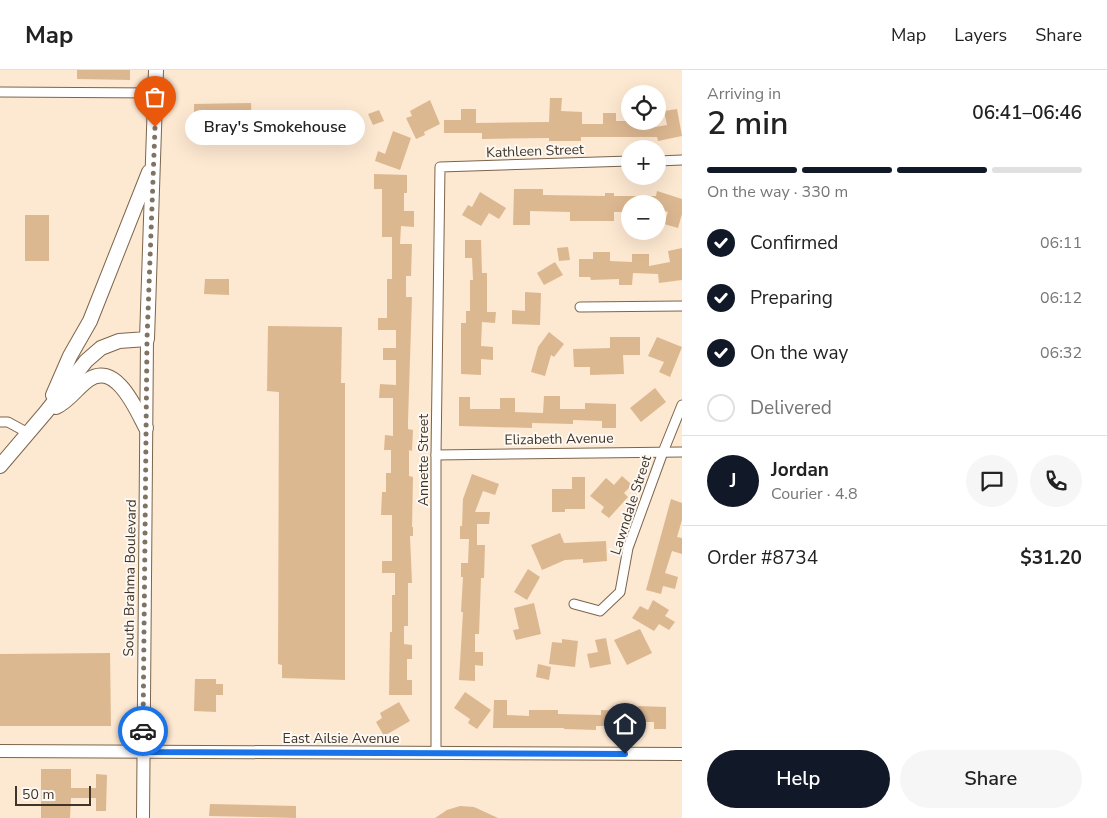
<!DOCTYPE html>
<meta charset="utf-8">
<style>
body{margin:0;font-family:"Nunito Sans",sans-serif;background:#f6f6f6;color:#222;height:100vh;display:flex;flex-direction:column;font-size:19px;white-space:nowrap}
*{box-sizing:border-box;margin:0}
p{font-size:16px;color:#767676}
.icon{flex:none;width:28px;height:28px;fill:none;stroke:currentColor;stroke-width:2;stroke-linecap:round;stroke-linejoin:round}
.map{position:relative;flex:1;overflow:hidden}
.panel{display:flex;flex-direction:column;background:#fff;width:425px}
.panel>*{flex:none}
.tools{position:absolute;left:621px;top:15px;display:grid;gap:10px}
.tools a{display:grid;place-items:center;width:45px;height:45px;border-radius:50%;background:#fff;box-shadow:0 5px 20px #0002;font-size:25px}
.scale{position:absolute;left:15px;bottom:12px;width:76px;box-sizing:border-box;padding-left:5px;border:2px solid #3e3429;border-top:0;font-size:14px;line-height:18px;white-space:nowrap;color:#3e3429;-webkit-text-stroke:4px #fdf8f2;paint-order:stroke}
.pin{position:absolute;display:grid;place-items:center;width:42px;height:42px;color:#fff;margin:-51px -21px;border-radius:50% 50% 50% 0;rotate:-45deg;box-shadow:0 0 5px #0007}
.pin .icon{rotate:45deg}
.courier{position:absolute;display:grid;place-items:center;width:50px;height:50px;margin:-25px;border:4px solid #1a73e8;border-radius:50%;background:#fff;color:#222;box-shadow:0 1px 6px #0007}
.bubble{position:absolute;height:35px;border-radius:18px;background:#fff;box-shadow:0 5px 20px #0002;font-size:16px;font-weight:600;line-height:35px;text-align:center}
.overview em{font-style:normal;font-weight:600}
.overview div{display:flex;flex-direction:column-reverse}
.overview{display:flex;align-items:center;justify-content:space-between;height:85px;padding:0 25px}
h1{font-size:32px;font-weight:600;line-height:38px}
.bar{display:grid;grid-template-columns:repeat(4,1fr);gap:8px 5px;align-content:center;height:60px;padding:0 25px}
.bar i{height:6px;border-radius:4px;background:#e0e0e0}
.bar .active{background:#111827}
.bar p{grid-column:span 4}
.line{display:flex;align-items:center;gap:12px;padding:0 25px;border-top:1px solid #e0e0e0}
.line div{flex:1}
.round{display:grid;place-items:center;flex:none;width:52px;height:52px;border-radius:26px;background:#f6f6f6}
ol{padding:0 25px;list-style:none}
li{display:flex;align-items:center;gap:15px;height:55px}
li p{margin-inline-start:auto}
li .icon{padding:5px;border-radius:50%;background:#111827;color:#fff;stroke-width:4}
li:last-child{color:#767676}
li i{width:28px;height:28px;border:2px solid #e0e0e0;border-radius:50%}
.primary-button{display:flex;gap:10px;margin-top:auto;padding:10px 25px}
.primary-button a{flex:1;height:58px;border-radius:30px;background:#111827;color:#fff;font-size:20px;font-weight:600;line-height:58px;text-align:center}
.primary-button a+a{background:#f6f6f6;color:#222}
header{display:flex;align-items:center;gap:30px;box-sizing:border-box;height:70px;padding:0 25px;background:#fff;border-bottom:1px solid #e0e0e0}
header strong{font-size:24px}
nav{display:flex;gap:28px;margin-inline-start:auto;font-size:18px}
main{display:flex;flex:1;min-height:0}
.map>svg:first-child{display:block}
</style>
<header>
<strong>Map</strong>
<nav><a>Map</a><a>Layers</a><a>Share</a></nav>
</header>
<main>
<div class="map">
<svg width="682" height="748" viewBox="0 0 682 748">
<rect width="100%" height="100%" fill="#fde8d1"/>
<!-- building -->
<g fill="#dcb891">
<polygon points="77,0 130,0 130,10 77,9"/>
<polygon points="550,28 562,28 561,41 582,42 582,54 603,54 603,43 616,43 616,51 650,51 650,58 667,55 664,41 677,39 682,66 658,71 657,67 581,67 581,71 549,71 549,68 482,69 482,63 444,63 444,50 461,50 461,39 476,39 476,53 549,52"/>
<polygon points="430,30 440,54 424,62 425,65 416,69 406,48 412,46 410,41"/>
<polygon points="251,33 252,58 194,59 194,34"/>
<polygon points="379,40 384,51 373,55 368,44"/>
<polygon points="393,61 411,68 400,100 375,91 378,81 385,84"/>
<polygon points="374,104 407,105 407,123 404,123 404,141 414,141 414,157 401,156 400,174 412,174 411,206 406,206 406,227 412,227 408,351 408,359 413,360 412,381 409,380 409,406 413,407 412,457 413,457 413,466 410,466 412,513 408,513 408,556 404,556 404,574 412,575 412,589 407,589 407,610 412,610 412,625 389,625 390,562 392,562 392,525 395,525 395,503 382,503 382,491 392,491 392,445 381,445 382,422 386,422 386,403 391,403 391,380 384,380 385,365 393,366 393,328 379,328 380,314 396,315 396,290 383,290 383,278 396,278 396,260 378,260 378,248 387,248 387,209 392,209 392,167 382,167 382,119 374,119"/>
<polygon points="514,119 543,119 543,125 605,126 605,123 614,123 614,126 656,126 657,121 682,129 682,144 678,158 664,154 668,142 658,139 658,134 630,134 630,142 614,142 614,151 570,151 570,142 530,141 530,155 513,155"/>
<polygon points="480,122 506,138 499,149 489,143 481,156 462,145 468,135 472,137"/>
<rect x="25" y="145" width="24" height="46"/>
<polygon points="465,170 481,170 482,203 487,203 487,242 496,242 495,253 482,252 481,276 493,277 493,290 481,289 481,305 461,304 461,253 466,253 466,241 470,241 470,210 473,210 472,188 465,188"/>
<polygon points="568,177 570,190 559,191 557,178"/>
<polygon points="682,178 682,210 659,213 658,204 633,203 632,215 619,215 619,209 591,210 590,207 579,207 579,189 593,189 593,182 610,182 610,191 632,192 632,184 649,184 649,196 670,192 668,181"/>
<polygon points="555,192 563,205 544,215 537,203"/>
<polygon points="205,209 229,209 229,225 204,224"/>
<polygon points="525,222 541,223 540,255 512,254 512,240 525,241"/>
<polygon points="268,256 342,257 341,313 345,313 345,610 282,608 282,595 278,594 279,322 267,321"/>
<polygon points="549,262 564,274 554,287 551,285 545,306 531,302 538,277"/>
<polygon points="610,267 640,267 640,285 623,285 624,304 590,305 590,297 574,297 573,279 610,278"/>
<polygon points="657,267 682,277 670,307 659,302 664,292 648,286"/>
<polygon points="655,318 666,332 641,352 630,338"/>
<polygon points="544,326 560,326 560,339 585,339 585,333 616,334 616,358 602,358 602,351 573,350 573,354 532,353 532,358 459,356 459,327 470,327 470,339 500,339 500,328 515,328 515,342 543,343"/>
<polygon points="472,404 499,414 495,425 483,421 475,442 490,442 489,454 477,454 477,475 485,475 484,508 481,508 479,564 475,564 475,582 483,582 483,596 475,595 475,611 459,610 463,542 461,542 463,507 461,507 461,493 468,493 469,469 460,469 460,456 462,456 463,429"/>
<polygon points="622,406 632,415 624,423 628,427 609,448 601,442 604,437 590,426 606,408 614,415"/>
<polygon points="572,407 585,407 585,439 565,439 565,442 552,442 552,419 572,419"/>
<polygon points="671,429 682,433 682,450 677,467 682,468 682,484 672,481 665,503 678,507 675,519 663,516 661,524 646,520"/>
<polygon points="560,463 564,473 606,471 607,491 583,493 583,489 565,490 542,500 531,475"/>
<polygon points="528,499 540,507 527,530 514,522"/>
<polygon points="653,530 669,540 665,546 675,552 669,560 659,554 654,561 632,548 640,536 648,540"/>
<polygon points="534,533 541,564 516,570 513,560 519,559 514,538"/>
<polygon points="640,559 652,583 627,595 614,570"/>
<polygon points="606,568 611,594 590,598 587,584 598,582 595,570"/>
<polygon points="562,569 578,571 575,597 549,594 552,572 562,573"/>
<polygon points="110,583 111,656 0,656 0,584"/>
<polygon points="538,594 551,597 549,610 536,607"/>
<polygon points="195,609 216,609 216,614 223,614 223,625 216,625 216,642 194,641"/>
<polygon points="465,622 491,640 477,659 468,653 470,649 454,638"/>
<polygon points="494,630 507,630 507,645 529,646 529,640 558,640 558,644 601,645 601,640 638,641 638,636 666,637 666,659 654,659 654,652 628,652 628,656 596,656 596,660 564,659 564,658 493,658"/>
<polygon points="399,632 410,651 384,666 376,652 382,648 380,643"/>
<polygon points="41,699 71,699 71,718 96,718 96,704 107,705 106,741 96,741 96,728 71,728 70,748 41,748"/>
<polygon points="210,734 296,736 296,748 209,746"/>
<polygon points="460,736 474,737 498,748 435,748 447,740"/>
</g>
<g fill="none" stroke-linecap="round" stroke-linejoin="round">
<defs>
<g id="street">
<polyline points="0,22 156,23"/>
<polyline points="658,91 682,90"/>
<polyline points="580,237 682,236"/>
<polyline points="0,352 8,352 28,363"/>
<polyline points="436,385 682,382"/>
<polyline points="574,534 600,541 620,522 628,478 663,382 682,335"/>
<polyline points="436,683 436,385 440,97 630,91"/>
</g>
<g id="secondary">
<polyline points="0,681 682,684"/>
<polyline points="143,748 147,269"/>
</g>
<g id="primary">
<polyline points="53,325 70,286 90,251 149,102"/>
<path d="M56 337C69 331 77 318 88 310 116 290 137 341 146 358"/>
<polyline points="0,396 46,342 86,291 101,278 119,271 147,269 156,0"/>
</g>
</defs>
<!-- street casing -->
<use href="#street" stroke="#7c654b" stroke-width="11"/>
<!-- secondary casing -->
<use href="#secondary" stroke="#7c654b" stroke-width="14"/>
<!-- primary casing -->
<use href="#primary" stroke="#7c654b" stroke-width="16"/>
<!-- street -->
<use href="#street" stroke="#fff" stroke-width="9"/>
<!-- secondary -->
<use href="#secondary" stroke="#fff" stroke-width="12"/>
<!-- primary -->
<use href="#primary" stroke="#fff" stroke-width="14"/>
</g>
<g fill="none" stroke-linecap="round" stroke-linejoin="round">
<!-- done -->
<polyline stroke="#817364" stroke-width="5" stroke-dasharray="0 9" points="143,661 147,269 155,57"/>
<!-- route -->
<polyline stroke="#1a73e8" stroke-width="6" points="143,661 143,682 625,684"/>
</g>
<g text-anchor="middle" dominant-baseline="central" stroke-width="4" stroke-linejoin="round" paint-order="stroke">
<!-- street labels -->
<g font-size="14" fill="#3e3429" stroke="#fdf8f2">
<text transform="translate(535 81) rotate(-2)">Kathleen Street</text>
<text transform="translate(559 369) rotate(-1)">Elizabeth Avenue</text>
<text transform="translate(423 390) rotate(-90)">Annette Street</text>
<text transform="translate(631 435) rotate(-72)">Lawndale Street</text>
<text transform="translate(130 508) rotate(-89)">South Brahma Boulevard</text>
<text x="341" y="668">East Ailsie Avenue</text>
</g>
</g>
</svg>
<div class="tools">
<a><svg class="icon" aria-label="locate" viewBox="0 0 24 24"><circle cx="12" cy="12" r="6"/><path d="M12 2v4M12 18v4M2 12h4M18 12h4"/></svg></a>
<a>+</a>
<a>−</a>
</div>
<div class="scale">50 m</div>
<div class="pin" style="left:155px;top:57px;background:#ea580c"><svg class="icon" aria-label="bag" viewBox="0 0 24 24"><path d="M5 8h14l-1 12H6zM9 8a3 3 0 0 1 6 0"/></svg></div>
<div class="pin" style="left:625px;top:684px;background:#1f2937"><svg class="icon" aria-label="home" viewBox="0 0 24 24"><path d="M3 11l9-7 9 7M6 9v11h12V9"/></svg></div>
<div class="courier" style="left:143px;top:661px"><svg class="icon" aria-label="car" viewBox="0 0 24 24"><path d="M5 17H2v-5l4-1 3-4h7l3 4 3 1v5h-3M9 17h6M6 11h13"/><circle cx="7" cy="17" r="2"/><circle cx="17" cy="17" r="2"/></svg></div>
<div class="bubble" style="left:185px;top:40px;width:180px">Bray's Smokehouse</div>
</div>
<section class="panel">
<div class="overview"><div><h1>2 min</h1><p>Arriving in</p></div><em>06:41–06:46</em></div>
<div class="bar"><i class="active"></i><i class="active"></i><i class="active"></i><i></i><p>On the way · 330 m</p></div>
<ol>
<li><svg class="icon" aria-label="check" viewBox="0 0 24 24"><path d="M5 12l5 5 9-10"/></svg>Confirmed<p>06:11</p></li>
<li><svg class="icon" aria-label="check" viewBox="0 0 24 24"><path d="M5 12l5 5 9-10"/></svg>Preparing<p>06:12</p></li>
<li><svg class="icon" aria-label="check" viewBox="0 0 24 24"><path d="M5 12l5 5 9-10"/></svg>On the way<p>06:32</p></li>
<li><i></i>Delivered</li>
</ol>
<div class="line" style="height:90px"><b class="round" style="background:#111827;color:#fff">J</b><div><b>Jordan</b><p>Courier · 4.8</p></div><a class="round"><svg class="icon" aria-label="chat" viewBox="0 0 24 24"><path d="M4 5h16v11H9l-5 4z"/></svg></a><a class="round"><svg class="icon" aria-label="phone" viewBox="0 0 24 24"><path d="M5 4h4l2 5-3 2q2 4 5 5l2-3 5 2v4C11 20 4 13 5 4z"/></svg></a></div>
<div class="line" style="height:65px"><div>Order #8734</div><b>$31.20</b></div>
<div class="primary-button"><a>Help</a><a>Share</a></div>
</section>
</main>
